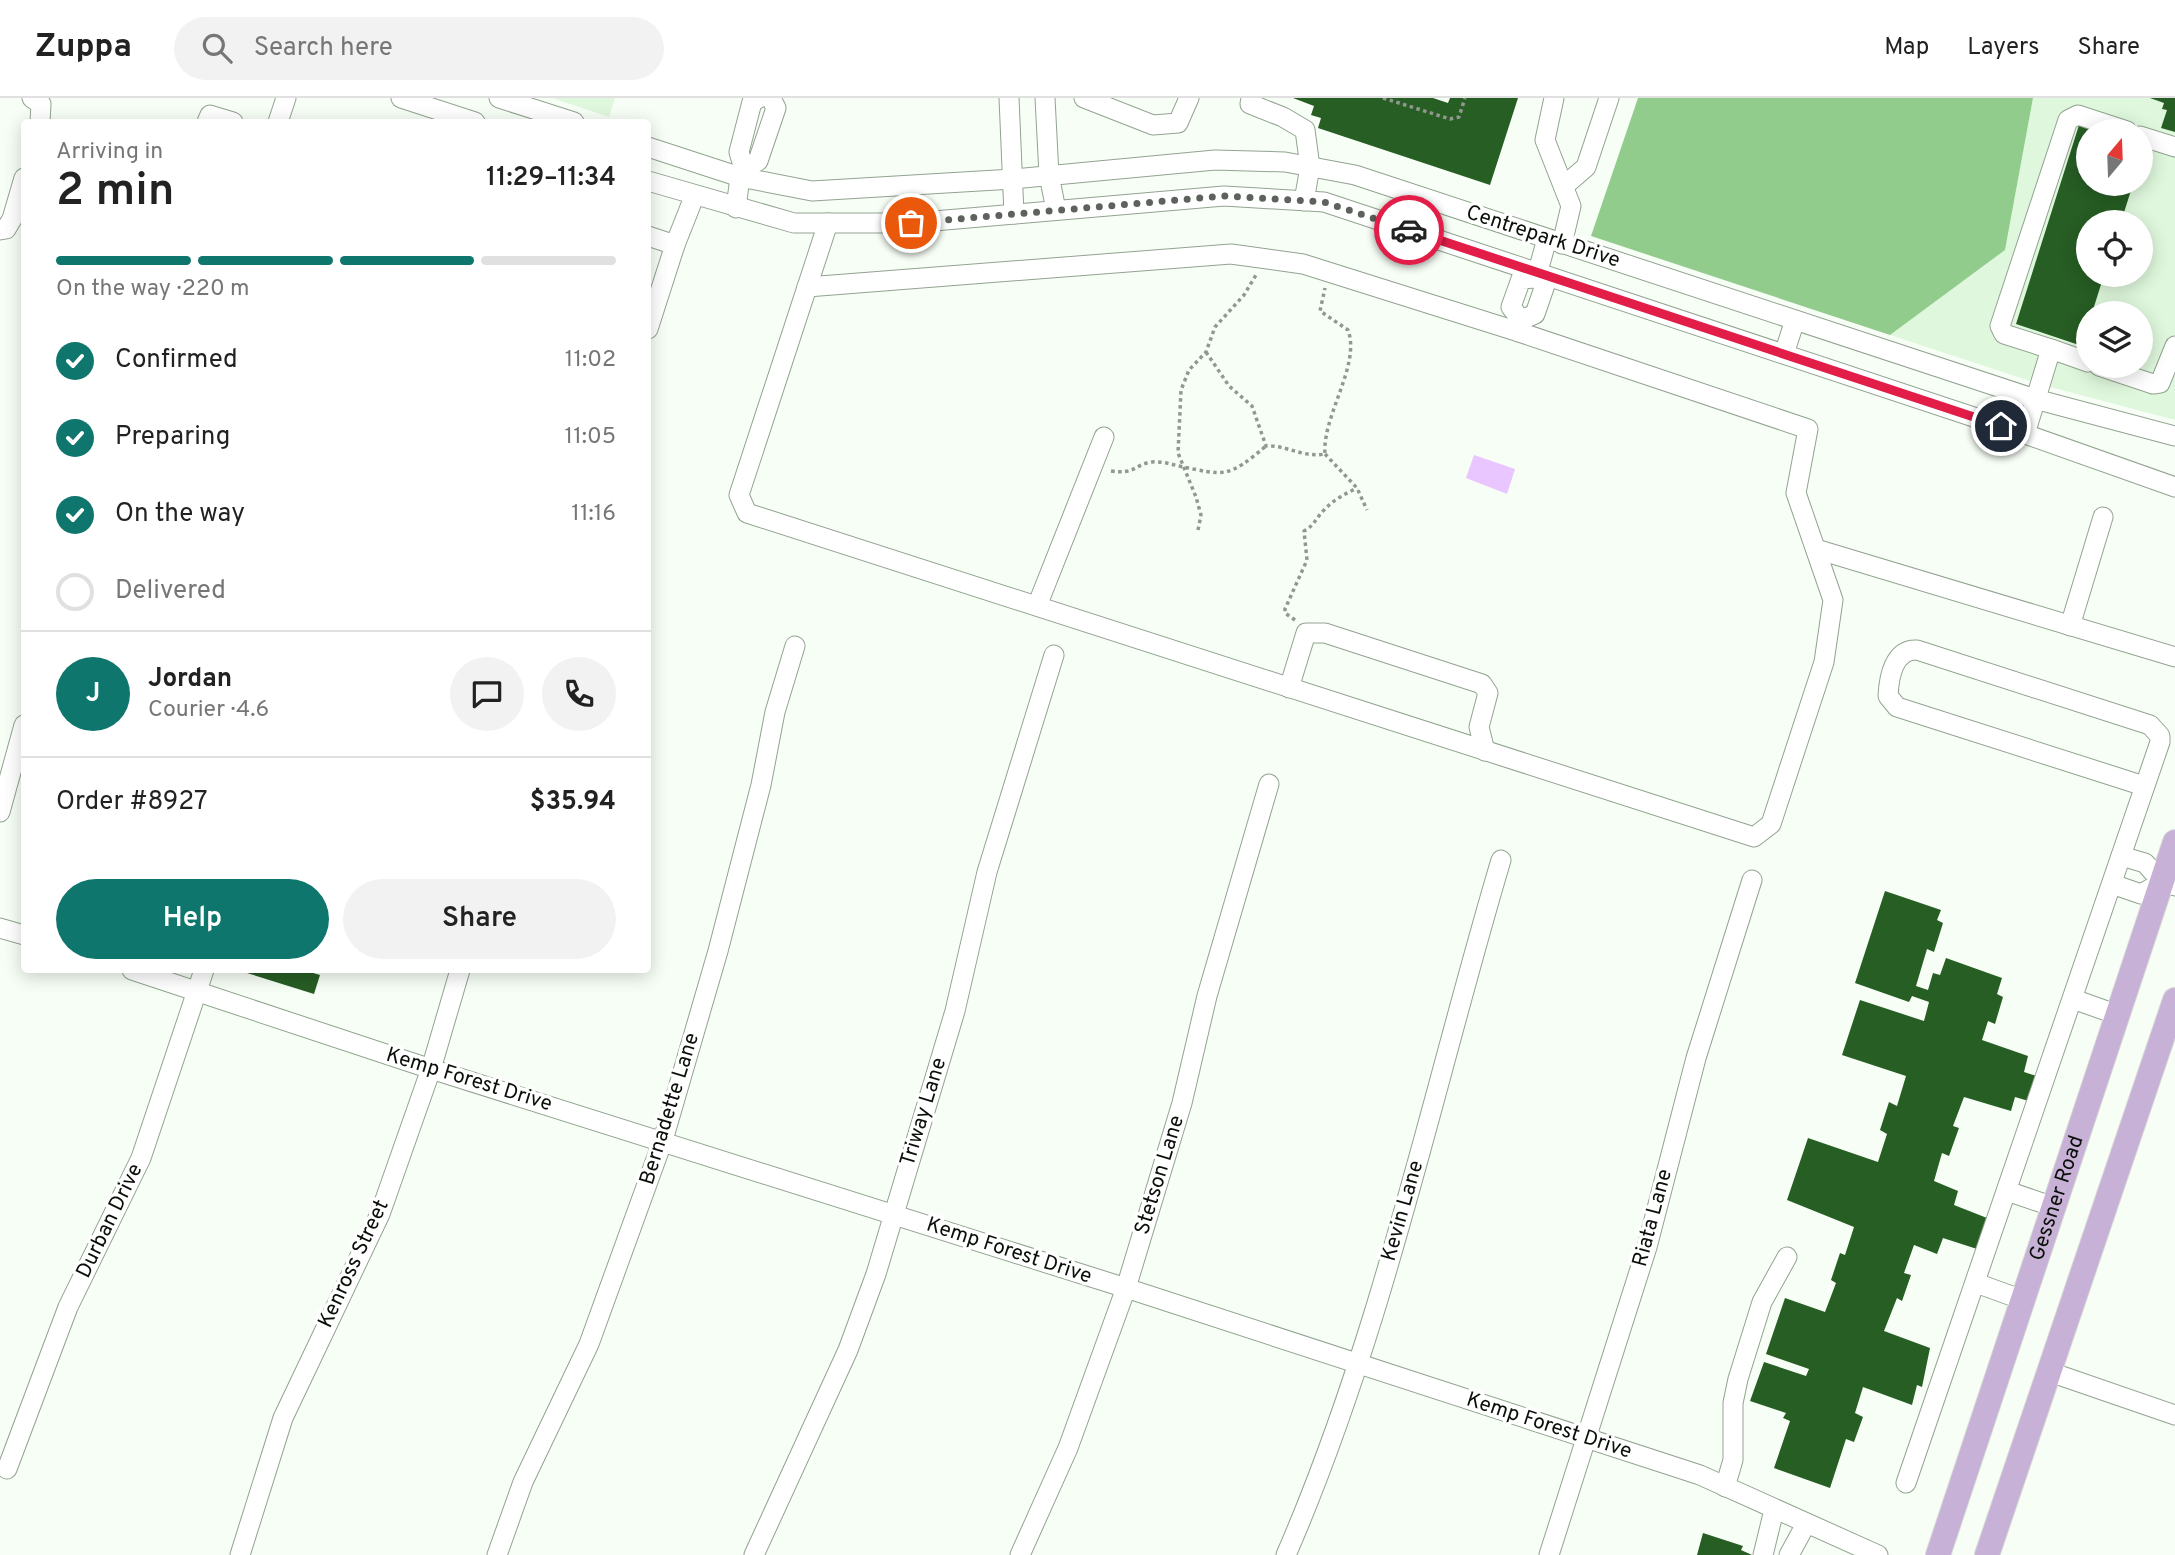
<!DOCTYPE html>
<meta charset="utf-8">
<style>
body{margin:0;font-family:Overpass,sans-serif;background:#f2f2f2;color:#222;height:100vh;display:flex;flex-direction:column;font-size:26px;white-space:nowrap}
*{box-sizing:border-box;margin:0}
p{font-size:23px;color:#767676}
.icon{flex:none;width:38px;height:38px;fill:none;stroke:currentColor;stroke-width:2;stroke-linecap:round;stroke-linejoin:round}
.map{position:relative;flex:1;overflow:hidden}
.drawer{position:absolute;left:21px;top:21px;width:630px;height:854px;display:flex;flex-direction:column;background:#fff;border-radius:7px;box-shadow:0 4px 18px #0003}
.drawer>*{flex:none}
.needle{width:46px;rotate:19deg}
.tools{position:absolute;left:2076px;top:21px;display:grid;gap:14px}
.tools a{display:grid;place-items:center;width:77px;height:77px;border-radius:50%;background:#fff;box-shadow:0 4px 18px #0003;font-size:35px}
.pin{position:absolute;display:grid;place-items:center;width:60px;height:60px;color:#fff;margin:-30px;border:4px solid #fff;border-radius:50%;box-shadow:0 2px 7px #0007}
.courier{position:absolute;display:grid;place-items:center;width:70px;height:70px;margin:-35px;border:5px solid #e11d48;border-radius:50%;background:#fff;color:#222;box-shadow:0 2px 9px #0007}
.overview em{font-style:normal;font-weight:600}
.overview div{display:flex;flex-direction:column-reverse}
.overview{display:flex;align-items:center;justify-content:space-between;height:119px;padding:0 35px}
h1{font-size:46px;font-weight:600;line-height:52px}
.bar{display:grid;grid-template-columns:repeat(4,1fr);gap:10px 7px;align-content:center;height:84px;padding:0 35px}
.bar i{height:9px;border-radius:5px;background:#e0e0e0}
.bar .on{background:#0f766e}
.bar p{grid-column:span 4}
.line{display:flex;align-items:center;gap:18px;padding:0 35px;border-top:2px solid #e0e0e0}
.line div{flex:1}
.round{display:grid;place-items:center;flex:none;width:74px;height:74px;border-radius:37px;background:#f2f2f2}
ol{padding:0 35px;list-style:none}
li{display:flex;align-items:center;gap:21px;height:77px}
li p{margin-inline-start:auto}
li .icon{padding:7px;border-radius:50%;background:#0f766e;color:#fff;stroke-width:4}
li:last-child{color:#767676}
li i{width:38px;height:38px;border:4px solid #e0e0e0;border-radius:50%}
.cta{display:flex;gap:14px;margin-top:auto;padding:14px 35px}
.cta a{flex:1;height:80px;border-radius:42px;background:#0f766e;color:#fff;font-size:28px;font-weight:600;line-height:80px;text-align:center}
.cta a+a{background:#f2f2f2;color:#222}
header{display:flex;align-items:center;gap:42px;box-sizing:border-box;height:98px;padding:0 35px;background:#fff;border-bottom:2px solid #e0e0e0}
header strong{font-size:33px}
nav{display:flex;gap:38px;margin-inline-start:auto;font-size:24px}
.search{width:490px;height:63px;background:#f2f2f2;display:flex;align-items:center;gap:18px;box-sizing:border-box;padding:0 24px;border-radius:38px;color:#767676;font-size:26px}
.map>svg:first-child{display:block}
</style>
<header>
<strong>Zuppa</strong>
<div class="search"><svg class="icon" aria-label="search" viewBox="0 0 24 24"><circle cx="10" cy="10" r="6"/><path d="M15 15l6 6"/></svg>Search here</div>
<nav><a>Map</a><a>Layers</a><a>Share</a></nav>
</header>
<div class="map">
<svg width="2175" height="1457" viewBox="0 0 2175 1457">
<rect width="100%" height="100%" fill="#f7fef6"/>
<!-- built -->
<g fill="#dff8dd" fill-rule="evenodd">
<polygon points="552,0 615,0 609,19"/>
<path d="M2033 0H2175V322L2039 286 1890 237 2005 152ZM2088 33H2140V86H2088ZM2088 124H2140V177H2088ZM2088 215H2140V268H2088Z"/>
</g>
<!-- forest -->
<polygon fill="#92cc8d" points="1638,0 2033,0 2005,152 1890,237 1591,138"/>
<!-- water -->
<polygon fill="#e9c6ff" points="1474,357 1515,371 1507,396 1466,380"/>
<!-- building -->
<g fill="#275e24">
<polygon points="1293,0 1433,0 1448,5 1450,0 1518,0 1490,87 1318,30 1321,20 1311,17 1314,8"/>
<polygon points="2150,0 2175,0 2175,34 2161,30 2167,12 2162,11 2164,5"/>
<polygon points="2079,27 2096,33 2088,33 2088,86 2133,86 2121,124 2088,124 2088,177 2104,177 2092,215 2088,215 2088,230 2082,248 2016,226"/>
<polygon points="1885,793 1941,812 1937,822 1943,825 1934,854 1927,851 1916,888 1928,892 1933,875 1940,877 1946,860 2002,880 1997,896 2003,899 1995,926 1988,923 1982,942 2028,958 2024,974 2040,979 2032,1004 2015,999 2011,1013 1964,999 1953,1028 1959,1030 1949,1058 1942,1055 1934,1083 1958,1093 1954,1107 1987,1120 1977,1151 1943,1140 1937,1156 1914,1147 1904,1175 1911,1177 1902,1203 1897,1200 1884,1233 1930,1250 1922,1289 1917,1287 1912,1307 1863,1289 1855,1315 1863,1319 1854,1344 1846,1341 1830,1390 1774,1370 1790,1323 1783,1320 1786,1315 1750,1303 1764,1264 1806,1278 1809,1271 1766,1256 1785,1200 1825,1214 1836,1185 1831,1182 1840,1155 1845,1157 1854,1129 1787,1102 1808,1040 1878,1064 1887,1036 1880,1032 1889,1004 1897,1008 1906,978 1842,957 1860,902 1924,923 1929,904 1912,898 1909,904 1855,885"/>
<polygon points="248,872 303,872 320,877 314,896 247,875"/>
<polygon points="1703,1435 1743,1448 1741,1452 1752,1457 1697,1457"/>
</g>
<g fill="none" stroke-linecap="round" stroke-linejoin="round">
<defs>
<g id="minor">
<polyline points="32,0 41,6 40,24"/>
<polyline points="401,0 475,24"/>
<polyline points="499,0 574,24"/>
<polyline points="1009,0 1014,116"/>
<polyline points="1045,0 1049,77 1056,112"/>
<polyline points="1084,0 1153,27 1178,25 1189,0"/>
<polyline points="1251,0 1250,6 1283,19 1305,32 1310,69 1304,103"/>
<polyline points="1554,0 1545,42 1571,108 1562,146"/>
<polyline points="207,24 210,17 233,24"/>
<polyline points="278,24 286,0"/>
<polyline points="2140,38 2175,49"/>
<polyline points="648,49 740,79 812,93 1013,81 1215,62 1285,64 1355,77 2035,301 2175,338"/>
<polyline points="744,71 739,54 752,4 759,0"/>
<polyline points="648,83 794,125 911,125 1224,98 1324,104 2025,336 2175,389"/>
<polyline points="1564,88 1586,69 1609,0"/>
<polyline points="736,110 740,79 744,71 758,63 776,10 771,0"/>
<polyline points="828,125 739,397 747,415 1754,739 1771,726 1824,564 1833,502 1796,395 1808,331 1519,234 1521,222"/>
<polyline points="0,132 6,131 12,121 24,80"/>
<polyline points="648,138 675,147 694,99"/>
<polygon points="1536,180 1545,187 1535,216 1521,222 1511,209 1521,181"/>
<polyline points="1536,180 1547,141"/>
<polyline points="807,189 1231,156 1303,166 1519,234"/>
<polyline points="648,231 675,147"/>
<polyline points="2051,251 2088,264"/>
<polyline points="1784,256 1795,222"/>
<polyline points="2099,268 2153,286 2160,285 2175,248"/>
<polyline points="2025,336 2051,251 2004,236 2000,228 2068,22 2078,17 2127,33"/>
<polyline points="1816,451 2175,559"/>
<polyline points="1037,508 1104,339"/>
<polyline points="2070,528 2103,419"/>
<polyline points="1289,590 1306,535 1325,535 1482,586 1488,595 1479,629 1485,653"/>
<polyline points="0,714 24,627"/>
<polyline points="2121,758 2145,765 2162,784 2175,788"/>
<polyline points="2112,786 2141,796 2162,784"/>
<polyline points="0,830 24,837"/>
<polyline points="132,872 431,971 1126,1190 1700,1377 1878,1457"/>
<polyline points="2073,901 2118,917"/>
<polyline points="2007,1093 2054,1109"/>
<polyline points="1976,1185 2023,1202"/>
<polyline points="2050,1274 2175,1317"/>
<polyline points="7,1371 68,1209 141,1060 204,872"/>
<path d="M1906 1385 2160 644V638L2150 627 1917 552C1894 551 1889 579 1888 598L1897 609 2144 688"/>
<polyline points="1725,1389 1733,1362 1733,1305 1738,1281 1762,1204 1787,1159"/>
<polyline points="240,1457 283,1320 380,1116 431,971 460,872"/>
<polyline points="497,1457 523,1384 589,1246 663,1042 718,853 761,687 775,614 795,548"/>
<polyline points="754,1457 848,1252 876,1176 955,913 987,774 1054,557"/>
<polyline points="1020,1457 1068,1350 1126,1190 1182,1005 1207,898 1269,686"/>
<path d="M1286 1457C1383 1234 1432 994 1501 762"/>
<polyline points="1549,1457 1647,1149 1696,960 1752,782"/>
<polyline points="1763,1457 1774,1412"/>
<polyline points="1789,1457 1806,1426"/>
</g>
<g id="major">
<path id="s1" d="M1938 1457 2175 744"/>
<polyline points="1987,1457 2175,902"/>
</g>
</defs>
<!-- minor casing -->
<use href="#minor" stroke="#92a390" stroke-width="21"/>
<!-- major casing -->
<use href="#major" stroke="#d8d9d8" stroke-width="26"/>
<!-- path -->
<g stroke="#929891" stroke-width="3.5" stroke-dasharray="3.5 3.5" stroke-linecap="butt">
<polyline points="1383,0 1450,21 1459,19 1465,0"/>
<path d="M1206 254 1229 288 1252 308 1266 348C1287 347 1303 360 1325 356 1322 318 1361 267 1348 232L1320 213 1325 190"/>
<polyline points="1325,356 1357,390 1367,412"/>
<path d="M1111 373C1135 377 1135 366 1152 364 1161 363 1170 366 1179 368 1226 378 1228 380 1266 348"/>
<polyline points="1198,432 1201,417 1196,399 1178,355 1181,292 1189,272 1206,254 1215,229 1244,197 1256,177"/>
<path d="M1295 522 1285 515V511L1307 462 1304 433C1314 428 1316 420 1324 412 1333 402 1345 396 1357 390"/>
</g>
<!-- minor -->
<use href="#minor" stroke="#fff" stroke-width="19"/>
<!-- major -->
<use href="#major" stroke="#c8b1d6" stroke-width="24"/>
</g>
<g fill="none" stroke-linecap="round" stroke-linejoin="round">
<!-- done -->
<polyline stroke="#5d635c" stroke-width="7" stroke-dasharray="0 12.6" points="911,125 1224,98 1324,104 1409,132"/>
<!-- route -->
<polyline stroke="#e11d48" stroke-width="9" points="1409,132 2001,328"/>
</g>
<g text-anchor="middle" dominant-baseline="central" stroke-width="7" stroke-linejoin="round" paint-order="stroke">
<!-- street labels -->
<g font-size="21" fill="#0a1009" stroke="#fff">
<text transform="translate(1543 139) rotate(18)">Centrepark Drive</text>
<text transform="translate(469 982) rotate(17)">Kemp Forest Drive</text>
<text transform="translate(670 1011) rotate(-73)">Bernadette Lane</text>
<text transform="translate(924 1014) rotate(-73)">Triway Lane</text>
<text transform="translate(1160 1077) rotate(-73)">Stetson Lane</text>
<text stroke="none"><textPath href="#s1" startOffset="376">Gessner Road</textPath></text>
<text transform="translate(1403 1113) rotate(-74)">Kevin Lane</text>
<text transform="translate(1653 1120) rotate(-75)">Riata Lane</text>
<text transform="translate(110 1123) rotate(-64)">Durban Drive</text>
<text transform="translate(1009 1153) rotate(18)">Kemp Forest Drive</text>
<text transform="translate(354 1166) rotate(-65)">Kenross Street</text>
<text transform="translate(1549 1328) rotate(18)">Kemp Forest Drive</text>
</g>
</g>
</svg>
<div class="tools">
<a><svg class="needle" viewBox="-14 -14 28 28"><path d="M0-13l5 13h-10z" fill="#e53935"/><path d="M0 13l5-13h-10z" fill="#767676"/></svg></a>
<a><svg class="icon" aria-label="locate" viewBox="0 0 24 24"><circle cx="12" cy="12" r="6"/><path d="M12 2v4M12 18v4M2 12h4M18 12h4"/></svg></a>
<a><svg class="icon" aria-label="layers" viewBox="0 0 24 24"><path d="M12 4l9 5-9 5-9-5zM3 14l9 5 9-5"/></svg></a>
</div>
<div class="pin" style="left:911px;top:125px;background:#ea580c"><svg class="icon" aria-label="bag" viewBox="0 0 24 24"><path d="M5 8h14l-1 12H6zM9 8a3 3 0 0 1 6 0"/></svg></div>
<div class="pin" style="left:2001px;top:328px;background:#1f2937"><svg class="icon" aria-label="home" viewBox="0 0 24 24"><path d="M3 11l9-7 9 7M6 9v11h12V9"/></svg></div>
<div class="courier" style="left:1409px;top:132px"><svg class="icon" aria-label="car" viewBox="0 0 24 24"><path d="M5 17H2v-5l4-1 3-4h7l3 4 3 1v5h-3M9 17h6M6 11h13"/><circle cx="7" cy="17" r="2"/><circle cx="17" cy="17" r="2"/></svg></div>
<section class="drawer">
<div class="overview"><div><h1>2 min</h1><p>Arriving in</p></div><em>11:29–11:34</em></div>
<div class="bar"><i class="on"></i><i class="on"></i><i class="on"></i><i></i><p>On the way · 220 m</p></div>
<ol>
<li><svg class="icon" aria-label="check" viewBox="0 0 24 24"><path d="M5 12l5 5 9-10"/></svg>Confirmed<p>11:02</p></li>
<li><svg class="icon" aria-label="check" viewBox="0 0 24 24"><path d="M5 12l5 5 9-10"/></svg>Preparing<p>11:05</p></li>
<li><svg class="icon" aria-label="check" viewBox="0 0 24 24"><path d="M5 12l5 5 9-10"/></svg>On the way<p>11:16</p></li>
<li><i></i>Delivered</li>
</ol>
<div class="line" style="height:126px"><b class="round" style="background:#0f766e;color:#fff">J</b><div><b>Jordan</b><p>Courier · 4.6</p></div><a class="round"><svg class="icon" aria-label="chat" viewBox="0 0 24 24"><path d="M4 5h16v11H9l-5 4z"/></svg></a><a class="round"><svg class="icon" aria-label="phone" viewBox="0 0 24 24"><path d="M5 4h4l2 5-3 2q2 4 5 5l2-3 5 2v4C11 20 4 13 5 4z"/></svg></a></div>
<div class="line" style="height:91px"><div>Order #8927</div><b>$35.94</b></div>
<div class="cta"><a>Help</a><a>Share</a></div>
</section>
</div>
